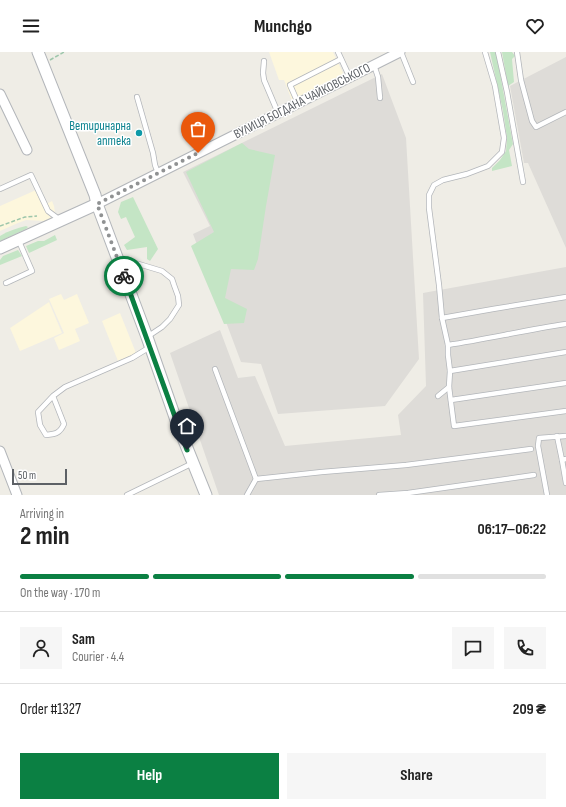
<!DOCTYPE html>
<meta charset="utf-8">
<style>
body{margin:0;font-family:"Sofia Sans Condensed",sans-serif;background:#f6f6f6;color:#222;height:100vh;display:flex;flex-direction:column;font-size:15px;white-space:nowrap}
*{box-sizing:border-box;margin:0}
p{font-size:13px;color:#767676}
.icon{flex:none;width:22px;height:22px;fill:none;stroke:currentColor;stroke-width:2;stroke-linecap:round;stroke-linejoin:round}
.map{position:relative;height:443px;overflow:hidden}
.panel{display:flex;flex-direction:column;background:#fff;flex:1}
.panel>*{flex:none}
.scale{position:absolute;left:12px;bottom:10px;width:55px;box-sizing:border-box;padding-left:4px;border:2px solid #5d6166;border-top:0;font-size:11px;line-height:14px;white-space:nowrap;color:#5d6166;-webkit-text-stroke:3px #fff;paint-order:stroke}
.pin{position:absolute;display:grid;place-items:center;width:34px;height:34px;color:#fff;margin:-41px -17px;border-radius:50% 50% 50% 0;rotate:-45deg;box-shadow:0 0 4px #0007}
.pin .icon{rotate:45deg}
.courier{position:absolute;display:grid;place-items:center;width:40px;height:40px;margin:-20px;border:3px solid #0b8043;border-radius:50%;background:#fff;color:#222;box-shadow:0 1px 5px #0007}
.headline em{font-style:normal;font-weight:700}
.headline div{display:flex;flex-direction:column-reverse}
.headline{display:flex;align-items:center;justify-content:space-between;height:68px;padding:0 20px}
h1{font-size:26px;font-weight:700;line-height:30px}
.bar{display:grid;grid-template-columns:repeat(4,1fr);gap:6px 4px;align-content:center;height:48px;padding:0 20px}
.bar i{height:5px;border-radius:3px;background:#e0e0e0}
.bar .current{background:#0b8043}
.bar p{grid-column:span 4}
.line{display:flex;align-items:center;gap:10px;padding:0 20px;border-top:1px solid #e0e0e0}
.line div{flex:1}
.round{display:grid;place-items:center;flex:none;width:42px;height:42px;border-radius:0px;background:#f6f6f6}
.primary-button{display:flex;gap:8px;margin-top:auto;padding:8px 20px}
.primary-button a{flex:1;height:46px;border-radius:0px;background:#0b8043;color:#fff;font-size:16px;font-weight:700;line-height:46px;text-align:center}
.primary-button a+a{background:#f6f6f6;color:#222}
header{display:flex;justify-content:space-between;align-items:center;height:52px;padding:0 20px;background:#fff;font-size:18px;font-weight:700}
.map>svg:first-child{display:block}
</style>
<header><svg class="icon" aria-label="menu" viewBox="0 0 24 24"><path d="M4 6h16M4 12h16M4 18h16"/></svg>Munchgo<svg class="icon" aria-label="heart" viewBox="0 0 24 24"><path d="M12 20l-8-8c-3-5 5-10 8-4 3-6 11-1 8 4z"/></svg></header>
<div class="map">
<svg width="566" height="443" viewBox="0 0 566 443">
<rect width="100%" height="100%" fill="#efede6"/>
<!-- commercial -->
<g fill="#fdf7dd">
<polygon points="269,0 333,0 343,21 340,24 292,49 284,28 279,28"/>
<polygon points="36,138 43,154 52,149 54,154 55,161 49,167 44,169 26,168 18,171 0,179 0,154"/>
<polygon points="61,242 64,248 77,242 89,271 75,277 80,289 59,298 54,286 64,281 49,247"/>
<polygon points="49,250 62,281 20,299 10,276"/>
<polygon points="120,261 136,301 118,309 102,269"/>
</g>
<!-- industrial -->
<g fill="#dedcd8">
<polygon points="566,5 566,196 528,111 524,111 510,34"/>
<polygon points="382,22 406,86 419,307 385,354 278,362 261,312 241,310 193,182 210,174 183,120"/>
<polygon points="566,215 566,443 219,443 170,301 220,278 238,326 255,324 285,394 401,383 398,363 426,334 423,241"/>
</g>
<!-- green -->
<g fill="#c4e5c5">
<polygon points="490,0 496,0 513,92 509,98 512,114 492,119 492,116 500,108 506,99 507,86 503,59"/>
<polygon points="502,0 512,0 515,4 512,7 514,30 508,34"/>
<polygon points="242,91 249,97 275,103 266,154 258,207 254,218 231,217 225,246 247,257 244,271 224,272 191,194 214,180 186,120"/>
<polygon points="133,145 158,197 150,209 147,207 147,195 127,198 124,193 135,185 126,165 121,167 118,160 121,150"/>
<path d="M26 174 28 175 26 177 0 189V184C8 179 17 176 26 174Z"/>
<polygon points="55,183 57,188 29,201 26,194 38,189 44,189"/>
<polygon points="18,198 22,204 0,213 0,208 3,204"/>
</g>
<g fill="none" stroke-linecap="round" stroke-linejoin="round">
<defs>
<g id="service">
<polyline points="338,0 350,26"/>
<polyline points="401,0 413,30"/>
<polyline points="485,0 495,34 504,86 502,100 488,114 467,122 443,128 434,133 429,143 429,156 439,233 442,266 448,293 448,303 450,319 449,335 454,374 566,359"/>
<polyline points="498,0 507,40 523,130"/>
<polyline points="517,0 521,28 532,69 536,75 566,60"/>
<polyline points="264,9 263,21 264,28 278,61"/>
<polyline points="374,13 378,25 380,46"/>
<polyline points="137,45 153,101 155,113 158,121"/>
<polyline points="298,51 290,33 341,7"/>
<polyline points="0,137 31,123 48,159 60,168"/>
<polyline points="119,208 132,210 162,219 172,227 174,233 178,244 179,253 170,267 162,275 147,285"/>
<polyline points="6,231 32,219 18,187"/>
<polyline points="442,266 493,257 566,245"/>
<path d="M448 293C487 287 526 278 566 272"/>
<polyline points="215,317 256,427 322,420 406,413 531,397"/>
<polyline points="450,319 566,300"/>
<path d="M53 344 64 372C60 381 56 382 46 383L40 373 38 360 53 344 65 335 132 306 150 295"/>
<polyline points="438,344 449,335"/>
<polyline points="451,348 566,331"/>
<polyline points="557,384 562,408 566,407"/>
<polyline points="562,408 566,431"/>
<polyline points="127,443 193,411"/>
<polyline points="247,443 256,427"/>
<polyline points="379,443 408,441 534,423"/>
<polyline points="547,443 538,394 539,386 566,384"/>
</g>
<g id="minor">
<polyline points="0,42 27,98"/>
<polyline points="97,152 400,0"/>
<polyline points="0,399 17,443"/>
</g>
<g id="tertiary">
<polyline points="38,0 95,143 97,152 147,285 177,371 206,443"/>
<polyline points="0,196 97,152"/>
</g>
</defs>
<!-- service casing -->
<use href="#service" stroke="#b3b6ba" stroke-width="6"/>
<!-- minor casing -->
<use href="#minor" stroke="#b3b6ba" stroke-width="11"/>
<!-- tertiary casing -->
<use href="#tertiary" stroke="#b3b6ba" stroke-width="13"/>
<!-- path -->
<g stroke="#9dc6ab" stroke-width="1.5" stroke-dasharray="4 2" stroke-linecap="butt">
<polyline points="50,8 64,0"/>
<polyline points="0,174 25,165 37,164"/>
</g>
<!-- service -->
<use href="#service" stroke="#fff" stroke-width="4.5"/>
<!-- minor -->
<use href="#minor" stroke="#fff" stroke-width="9"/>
<!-- tertiary -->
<use href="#tertiary" stroke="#fff" stroke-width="11"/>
</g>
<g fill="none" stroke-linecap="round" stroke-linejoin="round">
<!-- done -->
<polyline stroke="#909293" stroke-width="4" stroke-dasharray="0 7.2" points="124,224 97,152 198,101"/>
<!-- route -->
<polyline stroke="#0b8043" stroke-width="5" points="124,224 187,398"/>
</g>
<!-- markers -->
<circle fill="#0f9aa8" stroke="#fff" stroke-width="1.5" cx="139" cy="81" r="4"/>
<g text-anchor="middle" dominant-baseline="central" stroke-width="3" stroke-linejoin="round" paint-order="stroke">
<!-- street labels -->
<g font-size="13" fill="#5d6166" stroke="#fff">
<text transform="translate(302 49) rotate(-27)">ВУЛИЦЯ БОГДАНА ЧАЙКОВСЬКОГО</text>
</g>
<!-- culture labels -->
<g font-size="13" fill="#0d838f" stroke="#fff" text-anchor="end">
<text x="131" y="74">Ветиринарна<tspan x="131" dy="15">аптека</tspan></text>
</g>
</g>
</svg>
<div class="scale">50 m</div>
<div class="pin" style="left:198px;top:101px;background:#ea580c"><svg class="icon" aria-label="bag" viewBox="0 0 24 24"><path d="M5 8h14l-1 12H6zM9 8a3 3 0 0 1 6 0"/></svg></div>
<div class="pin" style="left:187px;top:398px;background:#1f2937"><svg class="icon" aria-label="home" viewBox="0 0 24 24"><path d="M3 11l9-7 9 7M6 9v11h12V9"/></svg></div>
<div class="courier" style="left:124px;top:224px"><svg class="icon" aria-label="bike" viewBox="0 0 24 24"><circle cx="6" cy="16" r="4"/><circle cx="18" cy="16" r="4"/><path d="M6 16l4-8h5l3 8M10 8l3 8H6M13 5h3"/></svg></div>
</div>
<section class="panel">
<div class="headline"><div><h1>2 min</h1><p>Arriving in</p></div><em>06:17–06:22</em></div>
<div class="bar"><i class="current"></i><i class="current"></i><i class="current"></i><i></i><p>On the way · 170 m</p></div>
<div class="line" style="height:72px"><a class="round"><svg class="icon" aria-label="person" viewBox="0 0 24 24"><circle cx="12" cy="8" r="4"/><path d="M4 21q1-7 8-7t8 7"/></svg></a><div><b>Sam</b><p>Courier · 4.4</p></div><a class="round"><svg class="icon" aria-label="chat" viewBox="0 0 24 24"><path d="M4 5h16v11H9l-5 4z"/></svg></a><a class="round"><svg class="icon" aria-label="phone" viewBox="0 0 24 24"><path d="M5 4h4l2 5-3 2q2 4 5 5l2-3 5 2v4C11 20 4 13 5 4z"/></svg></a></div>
<div class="line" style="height:52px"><div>Order #1327</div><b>209 ₴</b></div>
<div class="primary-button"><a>Help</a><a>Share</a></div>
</section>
